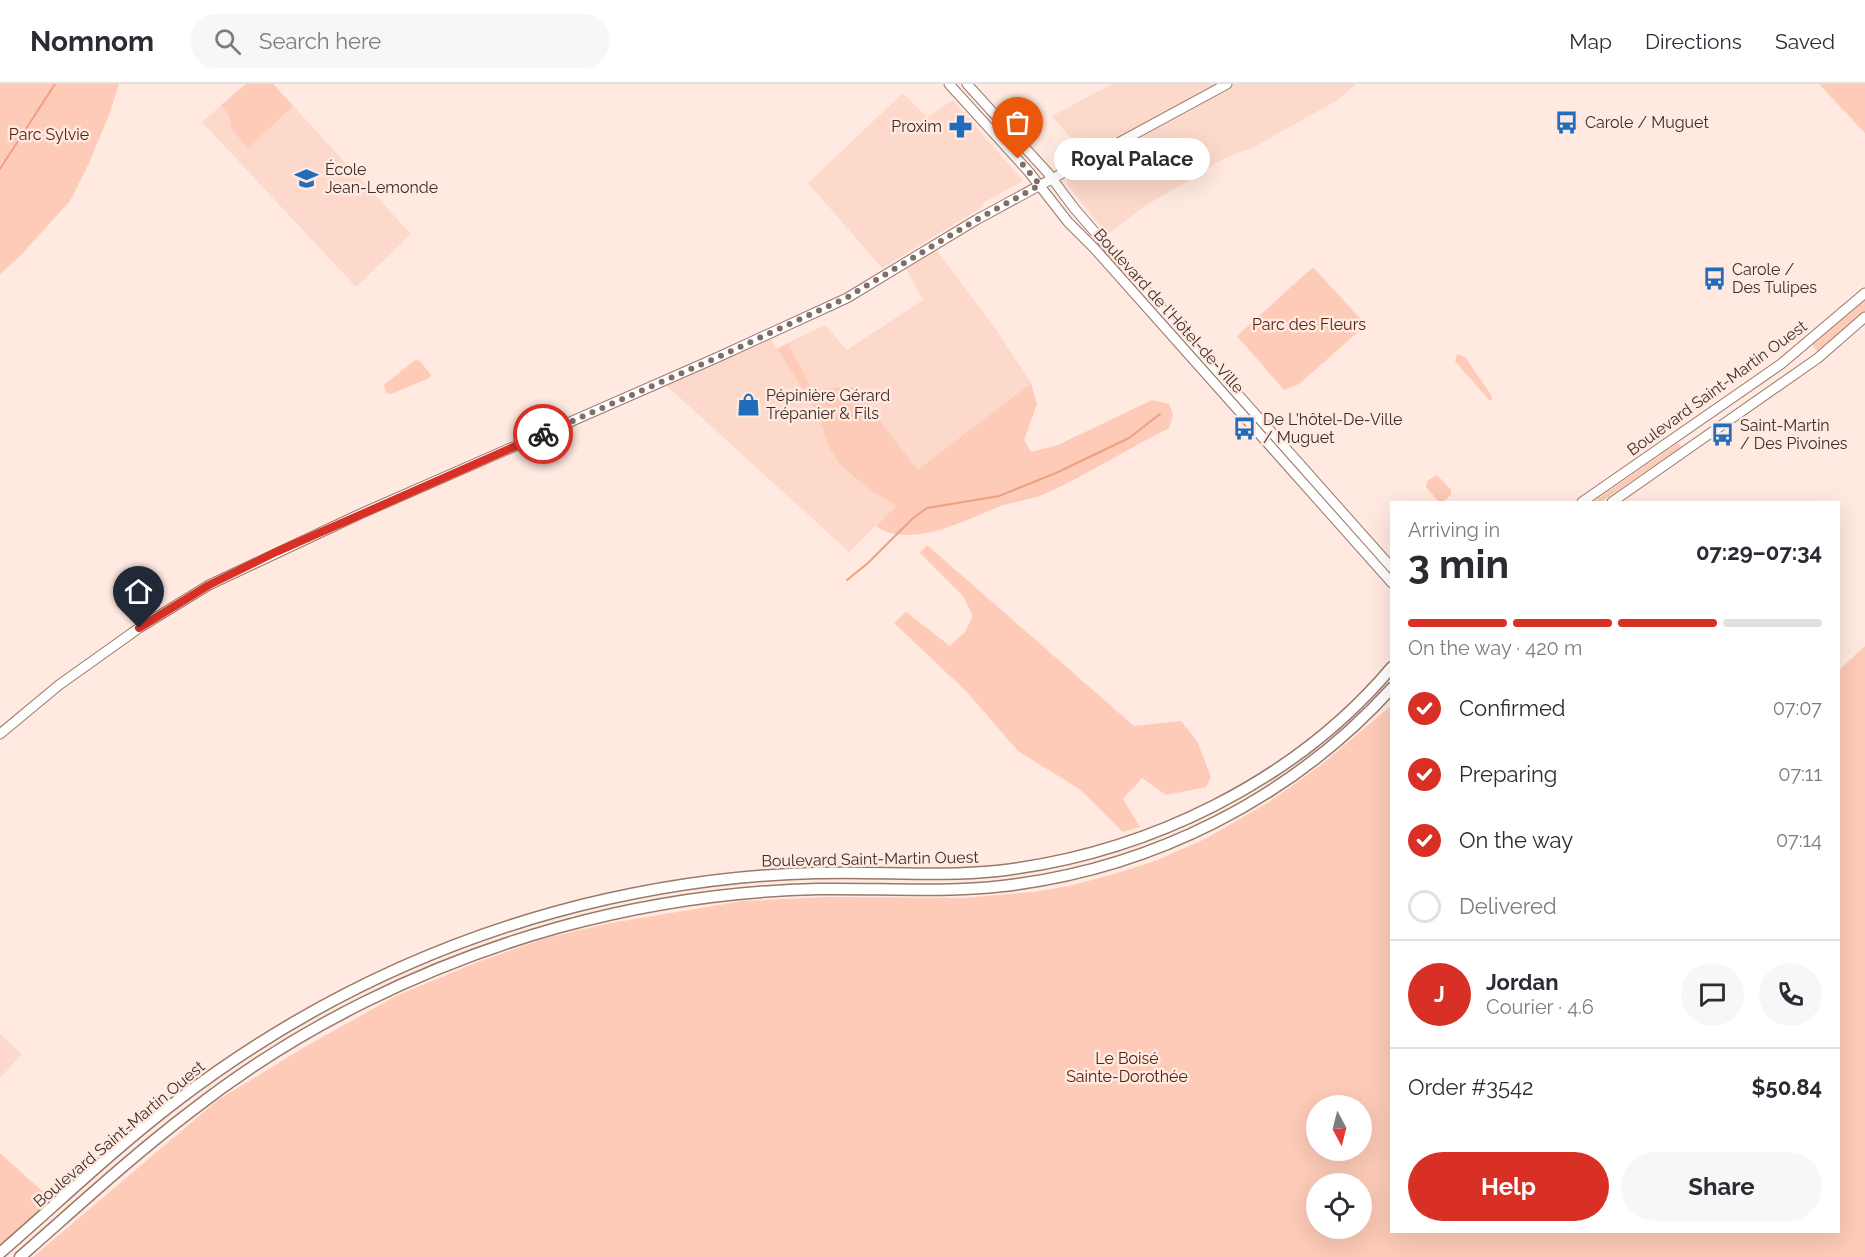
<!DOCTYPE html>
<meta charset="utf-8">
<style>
body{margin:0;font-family:Raleway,sans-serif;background:#f7f7f7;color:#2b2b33;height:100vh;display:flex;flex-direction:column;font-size:22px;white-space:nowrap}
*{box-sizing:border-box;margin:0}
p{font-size:20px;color:#7c7c81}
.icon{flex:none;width:33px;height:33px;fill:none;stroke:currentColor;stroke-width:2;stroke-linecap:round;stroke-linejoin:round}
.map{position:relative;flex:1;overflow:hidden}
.side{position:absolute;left:1390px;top:417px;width:450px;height:732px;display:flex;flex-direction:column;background:#fff;border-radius:0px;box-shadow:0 6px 24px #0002}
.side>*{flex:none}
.needle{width:39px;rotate:173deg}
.controls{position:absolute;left:1306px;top:1011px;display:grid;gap:12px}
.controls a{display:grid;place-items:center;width:66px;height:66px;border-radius:50%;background:#fff;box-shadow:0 6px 24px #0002;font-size:30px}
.pin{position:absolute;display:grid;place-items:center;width:51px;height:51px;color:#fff;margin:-62px -26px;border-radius:50% 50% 50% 0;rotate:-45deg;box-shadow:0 0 6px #0007}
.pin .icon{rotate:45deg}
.courier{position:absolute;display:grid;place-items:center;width:60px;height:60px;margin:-30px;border:4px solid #d93025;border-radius:50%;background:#fff;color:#222;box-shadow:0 2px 8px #0007}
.bubble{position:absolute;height:42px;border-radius:21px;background:#fff;box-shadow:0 6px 24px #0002;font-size:20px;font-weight:700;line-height:42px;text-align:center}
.head em{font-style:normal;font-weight:700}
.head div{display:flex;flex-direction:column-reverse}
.head{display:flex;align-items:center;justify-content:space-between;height:102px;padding:0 18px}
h1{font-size:39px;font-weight:700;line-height:45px}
.bar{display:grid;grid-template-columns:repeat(4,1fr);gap:9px 6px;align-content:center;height:72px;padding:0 18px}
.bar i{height:8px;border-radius:4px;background:#e1e1e2}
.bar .selected{background:#d93025}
.bar p{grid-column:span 4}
.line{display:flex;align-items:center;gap:15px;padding:0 18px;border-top:2px solid #e1e1e2}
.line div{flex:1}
.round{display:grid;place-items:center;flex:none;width:63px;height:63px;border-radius:32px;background:#f7f7f7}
ol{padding:0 18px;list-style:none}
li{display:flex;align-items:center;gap:18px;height:66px}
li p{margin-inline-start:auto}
li .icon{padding:6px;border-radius:50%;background:#d93025;color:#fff;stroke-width:4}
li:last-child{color:#7c7c81}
li i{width:33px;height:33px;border:3px solid #e1e1e2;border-radius:50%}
.primary-button{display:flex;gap:12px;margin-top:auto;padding:12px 18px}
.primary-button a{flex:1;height:69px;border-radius:36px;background:#d93025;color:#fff;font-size:24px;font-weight:700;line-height:69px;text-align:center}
.primary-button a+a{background:#f7f7f7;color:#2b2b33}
header{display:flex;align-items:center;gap:36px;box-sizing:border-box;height:84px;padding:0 30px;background:#fff;border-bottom:2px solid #e1e1e2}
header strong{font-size:28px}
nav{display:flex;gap:33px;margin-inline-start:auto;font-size:21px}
.search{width:420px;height:54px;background:#f7f7f7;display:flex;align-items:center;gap:15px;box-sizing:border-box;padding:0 21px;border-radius:33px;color:#7c7c81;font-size:22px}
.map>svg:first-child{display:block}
</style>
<header>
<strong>Nomnom</strong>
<div class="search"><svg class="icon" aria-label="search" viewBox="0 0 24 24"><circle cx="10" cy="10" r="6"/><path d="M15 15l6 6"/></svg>Search here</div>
<nav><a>Map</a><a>Directions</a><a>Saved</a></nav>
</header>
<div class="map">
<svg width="1865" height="1173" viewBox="0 0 1865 1173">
<rect width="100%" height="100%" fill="#ffe9e0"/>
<!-- built -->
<g fill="#fdd9cb">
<polygon points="246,0 273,0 411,150 356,203 202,38"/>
<polygon points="1112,0 1356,0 1336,17 1254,63 1225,74 1145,122 1107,151 1067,100 1068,95 1094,81 1052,32"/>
<polygon points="903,9 927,33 953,16 1023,97 992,114 983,119 984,122 882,184 808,99"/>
<polygon points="935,164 995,244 1031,299 918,387 853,303 812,305 788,259 825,241 847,266 923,216 906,185"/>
<polygon points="770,254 818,329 828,362 840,381 870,406 896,422 849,468 666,301"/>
<polygon points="0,950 22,970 0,994"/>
</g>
<!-- green -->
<g fill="#fdcbb7" fill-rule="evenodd">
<polygon points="0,0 119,0 109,31 88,81 70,117 20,172 0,190"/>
<polygon points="246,0 273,0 293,22 248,64 232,46 229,31 221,21"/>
<polygon points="1819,0 1865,0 1865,49"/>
<polygon points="1313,183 1366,241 1299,300 1284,306 1237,252"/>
<polygon points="1865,215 1865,228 1818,268 1812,260"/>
<path d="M788 259 812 305 853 303 918 386 1031 299 1037 320 1024 356 1031 368 1058 361 1152 316 1169 320 1173 331 1169 344C1128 365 1088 390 1047 409 1032 416 1014 417 998 423 966 436 909 466 876 442L896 422 870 406 840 381 828 362 818 329 777 265Z"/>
<polygon points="1457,270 1465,273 1491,311 1492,316 1489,316 1455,277"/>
<polygon points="415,276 420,277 431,291 429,294 391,310 386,309 384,301"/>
<polygon points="1678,359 1681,363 1601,418 1593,418"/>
<polygon points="1437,391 1451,406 1451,411 1442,418 1438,417 1426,403 1427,397"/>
<polygon points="927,461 1134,642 1181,637 1197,657 1211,693 1206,703 1166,711 1142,694 1123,715 1140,743 1123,748 1081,706 1018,667 967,608 894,539 906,528 950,562 965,548 973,532 963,512 920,469"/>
<path d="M1865 562V1173H33L218 1016 303 964 396 912 475 879 543 855 605 840 743 817 826 813 963 814 1033 808 1069 802 1111 791 1155 777 1205 755 1269 718 1321 681 1392 621V1148H1839V586ZM1317 1022H1362V1066H1317ZM1317 1100H1362V1144H1317Z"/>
<polygon points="0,1069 52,1116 0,1161"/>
</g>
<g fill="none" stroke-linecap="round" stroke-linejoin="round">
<!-- stream -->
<g stroke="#eea080" stroke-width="2">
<polyline points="0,85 55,0"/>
<polyline points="847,496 868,479 913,434 927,424 999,412 1056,389 1129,354 1160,330"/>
</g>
<defs>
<g id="tertiary">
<polyline points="949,0 1029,88 1068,138 1094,164 1392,499"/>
<polyline points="967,0 1048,89 1074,124 1131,190 1392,484"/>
<polyline points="1582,418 1781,280 1865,209"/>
<polyline points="1612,418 1818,274 1865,233"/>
<polyline points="0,650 59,601 139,544 209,501 360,430 716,274 847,214 976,136 1227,0"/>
</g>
<g id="secondary">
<path d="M0 1169C59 1118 116 1063 178 1016 291 930 418 866 555 828 640 805 729 791 817 789 877 787 938 793 997 787 1146 770 1295 698 1392 583"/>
<path d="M20 1173C76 1124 131 1073 190 1028 298 943 427 880 560 843 644 820 731 807 818 805 880 804 941 809 1003 802 1151 785 1291 715 1392 604"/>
</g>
</defs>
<!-- tertiary casing -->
<use href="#tertiary" stroke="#99796b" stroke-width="11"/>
<!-- secondary casing -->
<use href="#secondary" stroke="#99796b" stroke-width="13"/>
<!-- tertiary -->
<use href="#tertiary" stroke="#fff" stroke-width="9"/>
<!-- secondary -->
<use href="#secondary" stroke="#fff" stroke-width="10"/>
</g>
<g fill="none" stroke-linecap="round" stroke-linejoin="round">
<!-- done -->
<polyline stroke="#806f69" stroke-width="6" stroke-dasharray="0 10.8" points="543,350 716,274 846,214 976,136 1040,101 1018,75"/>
<!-- route -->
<polyline stroke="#d93025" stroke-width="8" points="139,544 209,501 276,468 543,350"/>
</g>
<!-- icons -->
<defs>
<symbol id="bus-bare" viewBox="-9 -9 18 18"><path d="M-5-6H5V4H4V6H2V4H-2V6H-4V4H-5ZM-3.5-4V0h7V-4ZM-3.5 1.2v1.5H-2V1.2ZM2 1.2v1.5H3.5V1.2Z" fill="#216dbc" stroke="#ffe9e0" stroke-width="2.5" paint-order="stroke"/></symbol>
<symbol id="pharmacy-bare" viewBox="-9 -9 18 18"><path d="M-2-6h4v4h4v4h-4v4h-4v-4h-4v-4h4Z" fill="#216dbc" stroke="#ffe9e0" stroke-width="2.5" paint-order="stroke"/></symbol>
<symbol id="school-bare" viewBox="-9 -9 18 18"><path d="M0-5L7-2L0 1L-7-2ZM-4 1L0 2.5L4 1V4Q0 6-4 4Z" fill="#216dbc" stroke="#ffe9e0" stroke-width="2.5" paint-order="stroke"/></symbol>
<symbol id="shop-bare" viewBox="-9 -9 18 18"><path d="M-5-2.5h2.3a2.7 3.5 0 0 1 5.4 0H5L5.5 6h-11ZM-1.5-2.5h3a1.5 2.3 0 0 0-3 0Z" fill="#216dbc" stroke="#ffe9e0" stroke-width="2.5" paint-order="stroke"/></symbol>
</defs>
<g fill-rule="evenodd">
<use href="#bus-bare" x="1550" y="22" width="33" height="33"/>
<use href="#pharmacy-bare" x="944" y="26" width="33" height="33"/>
<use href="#school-bare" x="290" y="78" width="33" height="33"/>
<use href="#bus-bare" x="1698" y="178" width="33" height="33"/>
<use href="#shop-bare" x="732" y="304" width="33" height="33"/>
<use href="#bus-bare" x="1228" y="328" width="33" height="33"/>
<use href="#bus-bare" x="1706" y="334" width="33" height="33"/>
</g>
<g text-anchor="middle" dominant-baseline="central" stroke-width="5" stroke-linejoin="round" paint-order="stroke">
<!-- poi labels -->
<g font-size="16" fill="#3c2e29" stroke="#ffe9e0" text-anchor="start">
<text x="1585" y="38">Carole / Muguet</text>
<text x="942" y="42" text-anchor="end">Proxim</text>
<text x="325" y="85">École<tspan x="325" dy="18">Jean-Lemonde</tspan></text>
<text x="1732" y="185">Carole /<tspan x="1732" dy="18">Des Tulipes</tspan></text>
<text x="766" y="311">Pépinière Gérard<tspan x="766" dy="18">Trépanier &amp; Fils</tspan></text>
<text x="1263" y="335">De L'hôtel-De-Ville<tspan x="1263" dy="18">/ Muguet</tspan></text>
<text x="1740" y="341">Saint-Martin<tspan x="1740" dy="18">/ Des Pivoines</tspan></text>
</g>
<!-- park labels -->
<g font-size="16" fill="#55240d" stroke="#ffe9e0">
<text x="49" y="50">Parc Sylvie</text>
<text x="1309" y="240">Parc des Fleurs</text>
<text x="1127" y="974">Le Boisé<tspan x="1127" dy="18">Sainte-Dorothée</tspan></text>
</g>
<!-- street labels -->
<g font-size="16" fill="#3c2e29" stroke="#ffe9e0">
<text transform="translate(1169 227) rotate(48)">Boulevard de l'Hôtel-de-Ville</text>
<text transform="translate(1717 304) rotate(-36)">Boulevard Saint-Martin Ouest</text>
<text transform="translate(870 775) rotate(-1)">Boulevard Saint-Martin Ouest</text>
<text transform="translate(119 1050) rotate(-40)">Boulevard Saint-Martin Ouest</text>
</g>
</g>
</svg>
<div class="controls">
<a><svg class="needle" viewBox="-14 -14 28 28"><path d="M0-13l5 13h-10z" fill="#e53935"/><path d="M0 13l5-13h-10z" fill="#7c7c81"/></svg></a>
<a><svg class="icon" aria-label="locate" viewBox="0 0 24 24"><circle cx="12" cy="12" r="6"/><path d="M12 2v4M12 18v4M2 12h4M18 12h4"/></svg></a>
</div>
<div class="pin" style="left:1018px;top:75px;background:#ea580c"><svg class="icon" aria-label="bag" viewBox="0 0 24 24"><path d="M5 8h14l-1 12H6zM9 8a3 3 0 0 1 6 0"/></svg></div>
<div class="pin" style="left:139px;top:544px;background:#1f2937"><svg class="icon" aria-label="home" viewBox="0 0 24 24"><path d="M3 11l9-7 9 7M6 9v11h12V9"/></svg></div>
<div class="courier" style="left:543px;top:350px"><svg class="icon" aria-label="bike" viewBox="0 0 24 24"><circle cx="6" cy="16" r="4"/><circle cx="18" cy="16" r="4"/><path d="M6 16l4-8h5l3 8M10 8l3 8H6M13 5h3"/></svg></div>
<div class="bubble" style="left:1054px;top:54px;width:156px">Royal Palace</div>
<section class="side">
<div class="head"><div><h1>3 min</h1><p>Arriving in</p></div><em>07:29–07:34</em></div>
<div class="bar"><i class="selected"></i><i class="selected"></i><i class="selected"></i><i></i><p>On the way · 420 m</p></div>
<ol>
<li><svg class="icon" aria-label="check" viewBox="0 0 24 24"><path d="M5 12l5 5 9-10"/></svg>Confirmed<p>07:07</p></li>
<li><svg class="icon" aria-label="check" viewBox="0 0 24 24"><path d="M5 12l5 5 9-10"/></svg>Preparing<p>07:11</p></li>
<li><svg class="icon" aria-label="check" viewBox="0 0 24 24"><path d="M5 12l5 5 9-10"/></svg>On the way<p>07:14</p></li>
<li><i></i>Delivered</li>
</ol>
<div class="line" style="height:108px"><b class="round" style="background:#d93025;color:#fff">J</b><div><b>Jordan</b><p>Courier · 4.6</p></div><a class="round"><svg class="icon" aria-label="chat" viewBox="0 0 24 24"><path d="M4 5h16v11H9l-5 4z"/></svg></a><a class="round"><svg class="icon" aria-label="phone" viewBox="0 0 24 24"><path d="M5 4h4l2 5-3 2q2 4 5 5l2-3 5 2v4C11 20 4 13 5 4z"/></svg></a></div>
<div class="line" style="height:78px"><div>Order #3542</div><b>$50.84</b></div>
<div class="primary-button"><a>Help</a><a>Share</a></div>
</section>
</div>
